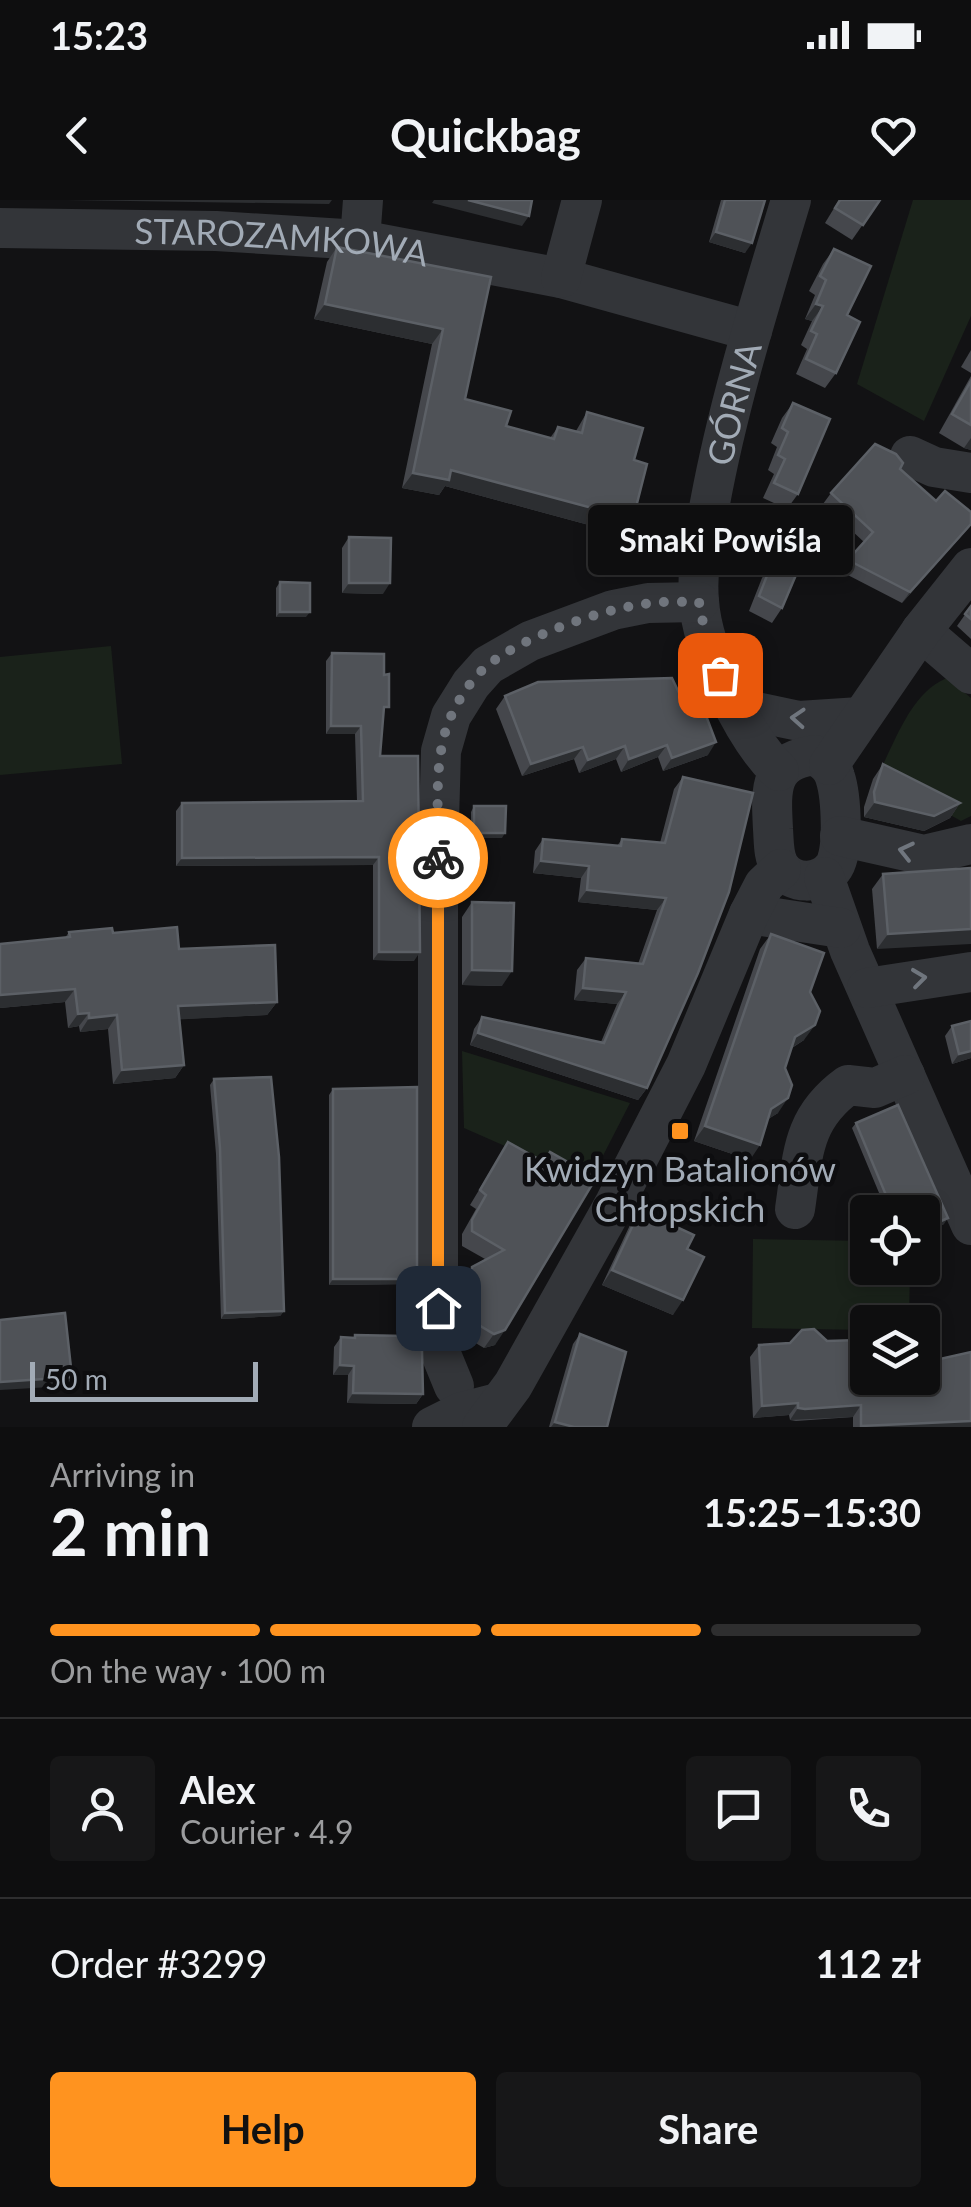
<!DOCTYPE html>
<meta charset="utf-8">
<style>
body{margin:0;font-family:Lato,sans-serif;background:#171718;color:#f1f3f6;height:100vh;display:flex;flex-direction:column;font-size:38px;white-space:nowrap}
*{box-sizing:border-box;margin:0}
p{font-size:32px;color:#9b9c9e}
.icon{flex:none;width:55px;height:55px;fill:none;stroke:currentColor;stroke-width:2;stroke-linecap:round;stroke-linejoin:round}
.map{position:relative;height:1227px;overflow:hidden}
.sheet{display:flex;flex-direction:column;background:#0e0e0f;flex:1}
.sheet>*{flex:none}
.fabs{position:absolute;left:850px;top:995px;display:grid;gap:20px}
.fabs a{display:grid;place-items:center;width:90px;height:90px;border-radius:10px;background:#0e0e0f;box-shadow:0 5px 15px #0003,0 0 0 2px #2e2e2f;font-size:50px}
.scale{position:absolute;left:30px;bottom:25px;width:228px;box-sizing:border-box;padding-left:10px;border:5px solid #a2abb6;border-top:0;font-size:28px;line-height:35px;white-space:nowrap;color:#a2abb6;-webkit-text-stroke:8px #0d0d0f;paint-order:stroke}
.pin{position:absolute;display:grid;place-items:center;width:85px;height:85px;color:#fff;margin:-42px;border-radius:20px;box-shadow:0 5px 15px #0006}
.courier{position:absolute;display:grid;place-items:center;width:100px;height:100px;margin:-50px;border:8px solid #ff931f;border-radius:50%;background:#fff;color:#222;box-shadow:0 2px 12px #0007}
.bubble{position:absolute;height:70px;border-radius:10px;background:#0e0e0f;box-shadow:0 5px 15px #0003,0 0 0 2px #2e2e2f;font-size:32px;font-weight:700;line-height:70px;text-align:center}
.overview em{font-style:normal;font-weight:700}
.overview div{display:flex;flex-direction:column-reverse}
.overview{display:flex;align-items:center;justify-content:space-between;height:170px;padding:0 50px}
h1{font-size:65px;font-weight:700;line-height:75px}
.bar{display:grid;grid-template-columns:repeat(4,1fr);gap:15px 10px;align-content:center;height:120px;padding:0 50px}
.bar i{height:12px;border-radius:8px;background:#2e2e2f}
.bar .selected{background:#ff931f}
.bar p{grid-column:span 4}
.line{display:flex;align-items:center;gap:25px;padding:0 50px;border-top:2px solid #2e2e2f}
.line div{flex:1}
.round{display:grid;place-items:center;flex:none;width:105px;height:105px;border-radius:10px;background:#171718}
.primary-button{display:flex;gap:20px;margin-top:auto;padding:20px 50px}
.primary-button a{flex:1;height:115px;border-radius:10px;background:#ff931f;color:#111;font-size:40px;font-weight:700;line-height:115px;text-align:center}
.primary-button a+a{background:#171718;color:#f1f3f6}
.status{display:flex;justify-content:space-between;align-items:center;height:70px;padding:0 50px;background:#0e0e0f;direction:ltr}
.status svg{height:28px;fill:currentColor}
header{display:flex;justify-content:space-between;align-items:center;height:130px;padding:0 50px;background:#0e0e0f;font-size:45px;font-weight:700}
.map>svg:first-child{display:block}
</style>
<div class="status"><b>15:23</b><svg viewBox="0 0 49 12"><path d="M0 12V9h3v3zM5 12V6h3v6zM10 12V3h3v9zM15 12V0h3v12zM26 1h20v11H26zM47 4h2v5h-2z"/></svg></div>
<header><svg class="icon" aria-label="back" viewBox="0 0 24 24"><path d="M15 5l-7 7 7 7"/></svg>Quickbag<svg class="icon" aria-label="heart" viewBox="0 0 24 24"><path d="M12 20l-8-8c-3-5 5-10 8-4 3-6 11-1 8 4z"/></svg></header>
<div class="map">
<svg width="971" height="1227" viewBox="0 0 971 1227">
<rect width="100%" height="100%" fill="#121214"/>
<!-- green -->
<g fill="#1a221a">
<polygon points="913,0 971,0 971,116 924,221 857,184"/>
<polygon points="111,446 122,564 0,575 0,457"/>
<path d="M947 478 971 498V616L961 621 878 575C895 542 911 492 947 478Z"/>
<polygon points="462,851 630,903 589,983 464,928"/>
<polygon points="753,1039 867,1041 868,1068 910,1068 909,1122 868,1122 867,1130 752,1128"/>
</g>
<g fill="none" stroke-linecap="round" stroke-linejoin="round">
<!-- minor -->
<g stroke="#333539" stroke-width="40">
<path id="s1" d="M0 28 216 31 360 40 561 78 752 131"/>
<polyline points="360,40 363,0"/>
<polyline points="561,78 582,0"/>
<polyline points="910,256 934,267 971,273"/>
<polyline points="921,431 971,474"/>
<polyline points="737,508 799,521 860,517"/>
<path d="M815 555C824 561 832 566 835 577 841 595 845 654 833 668 820 685 792 685 780 667 773 656 774 642 773 629 771 590 768 561 815 555Z"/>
<polyline points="829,565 921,431 971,368"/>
<path id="s2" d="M779 571C744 538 702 450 699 401 696 368 704 335 710 303 729 200 761 100 791 0"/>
<polyline points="840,636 924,655 971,644"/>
<polyline points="824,677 850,751 971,1025"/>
<polyline points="749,714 841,728"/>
<polyline points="867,788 971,772"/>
<path d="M795 1009C803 956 801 919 848 885L875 888 905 875"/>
<polyline points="454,1186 438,1147 438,656 441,551 451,516 471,484 488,465 530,441 613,410 648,403 699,402"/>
<polyline points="432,1227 462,1212 497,1203"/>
<polyline points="482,1227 513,1185 615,1003 686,865 749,714 764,685 781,669"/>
</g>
</g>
<!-- wall -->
<g fill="#45474c">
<polygon points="721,0 765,0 745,53 709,42"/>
<polygon points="839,0 880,0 852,40 825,23"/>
<polygon points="337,47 491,77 465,199 506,226 550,238 558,227 576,231 587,212 634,260 633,319 622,334 445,286 439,295 402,288 432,144 314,119 327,62"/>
<polygon points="834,49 847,115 836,173 825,188 796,174 807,149 801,145 812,121 805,119 815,95 809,91 823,64"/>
<polygon points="971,150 971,173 961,167"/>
<polygon points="971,176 971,250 964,248 939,233"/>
<polygon points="793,203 798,294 787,309 763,298 774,274 768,270 777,247 771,243 782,218"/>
<polygon points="900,269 936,301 971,312 971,325 902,403 840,371 864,342 823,304 831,293"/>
<polygon points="349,337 383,394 342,393 342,348"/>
<polygon points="772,363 782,408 772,423 749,411 762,378"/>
<polygon points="280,382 306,417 276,417 276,388"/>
<polygon points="971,406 971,439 957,426"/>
<polygon points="332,453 383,515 380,556 414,761 373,760 373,665 176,666 176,611 182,603 357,601 355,534 326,534 326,461"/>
<polygon points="505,496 708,555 663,571 658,557 621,572 616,559 579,573 574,559 522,576 496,509"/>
<polygon points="883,564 960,603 950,618 924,631 864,617 864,607 873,579"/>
<polygon points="683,577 647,888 638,900 470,845 474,829 482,817 601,842 617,804 574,800 577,770 586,758 638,764 657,710 578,702 581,678 533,673 535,651 543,639 617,646 622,639 660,643 674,589"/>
<polygon points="474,606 502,638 471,638 471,612"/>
<polygon points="971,668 877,749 872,689 883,674"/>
<polygon points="472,702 502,786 462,785 462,717"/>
<polygon points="69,732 113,733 179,749 277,802 267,815 180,819 184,865 175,878 113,884 108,829 80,832 79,826 68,828 65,802 0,808 0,744 65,738"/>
<polygon points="771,734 810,792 804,840 792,848 785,868 778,913 768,919 750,960 694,941 760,749"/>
<polygon points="952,826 971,858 952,864 945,836"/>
<polygon points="214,879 284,1111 280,1116 221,1119 216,954 210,885"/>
<polygon points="333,889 413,1084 329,1085 329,895"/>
<polygon points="856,923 944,1024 922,1033 922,1012 887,1012 852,928"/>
<polygon points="508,942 543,962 550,952 495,1145 484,1148 462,1135 462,1081 472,1067 485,1059 462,1046 462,1034 476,1009 470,1005"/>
<polygon points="640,1010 687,1049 673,1115 602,1085 630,1025"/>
<polygon points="421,1109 423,1194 416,1204 347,1203 348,1175 333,1175 334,1147 341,1137 353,1138 355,1135 404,1136"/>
<polygon points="580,1134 607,1227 549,1227 573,1144"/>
<polygon points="827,1141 860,1153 971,1227 853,1227 853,1217 796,1221 790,1220 789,1215 753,1218 750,1157 759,1145"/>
</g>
<!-- shaded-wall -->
<g fill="#2c2e31">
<polygon points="66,0 332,0 329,4"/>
<polygon points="434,0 468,0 529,16 522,26 432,3"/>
<polygon points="716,32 752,43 745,53 709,42"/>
<polygon points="325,104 443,129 432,144 314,119"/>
<polygon points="816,104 823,106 812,121 805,119"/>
<polygon points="971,238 971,250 964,248"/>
<polygon points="451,270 633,319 622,334 445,286 439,295 402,288 413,273"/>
<polygon points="971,324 971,325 902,403 910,392"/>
<polygon points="349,383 390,383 383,394 342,393"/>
<polygon points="280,412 310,412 306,417 276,417"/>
<polygon points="331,526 361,526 355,534 326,534"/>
<polygon points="716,542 708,555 663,571 672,558"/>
<polygon points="667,545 658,557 621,572 629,559"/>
<polygon points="625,546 616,559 579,573 588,560"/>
<polygon points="583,547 574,559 522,576 531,564"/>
<polygon points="875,602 960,603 950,618 924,631 864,617"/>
<polygon points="474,633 505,633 502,638 471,638"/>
<polygon points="379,657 373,665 176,666 182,658"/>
<polygon points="541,661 589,666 581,678 533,673"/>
<polygon points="587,690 666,698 657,710 578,702"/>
<polygon points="971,729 971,744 877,749 888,734"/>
<polygon points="379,752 420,752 414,761 373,760"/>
<polygon points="472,770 512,771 502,786 462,785"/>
<polygon points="583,788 626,792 617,804 574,800"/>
<polygon points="75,789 65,802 0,808 0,795"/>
<polygon points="277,802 267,815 169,820 178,806"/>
<polygon points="89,813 79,826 68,828 78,814"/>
<polygon points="117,815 108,829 80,832 89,818"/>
<polygon points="815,825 804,840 785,852 795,837"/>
<polygon points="478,833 647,888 638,900 470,845"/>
<polygon points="971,851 971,858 952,864 959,854"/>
<polygon points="184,865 175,878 113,884 122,870"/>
<polygon points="788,898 778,913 761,924 771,909"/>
<polygon points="705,926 760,945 750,960 694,941"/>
<polygon points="948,1018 944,1024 922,1033 922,1029"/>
<polygon points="612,1070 683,1100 673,1115 602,1085"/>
<polygon points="333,1079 417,1079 413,1084 329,1085"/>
<polygon points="284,1111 280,1116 221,1119 225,1113"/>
<polygon points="505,1130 495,1145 484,1148 494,1134"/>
<polygon points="340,1165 354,1166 348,1175 333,1175"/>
<polygon points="72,1177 67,1186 0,1190 0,1182"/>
<polygon points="353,1193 423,1194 416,1204 347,1203"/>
<polygon points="798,1203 789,1215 753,1218 762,1206"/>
<polygon points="861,1205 853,1217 790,1220 798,1208"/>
<polygon points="971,1221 971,1227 860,1227 861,1226"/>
<polygon points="555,1222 574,1227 551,1227"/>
</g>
<!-- building -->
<g fill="#4f5257" stroke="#5c6066" stroke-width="2.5">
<polygon points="468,0 532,0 529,16"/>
<polygon points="725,0 765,0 752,43 716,32"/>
<polygon points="840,0 880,0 863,25 835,8"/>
<polygon points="337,47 491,77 465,199 511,211 506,226 554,239 558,227 582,233 587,212 643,228 634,260 647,264 633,319 451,270 449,280 413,273 443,129 325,104"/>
<polygon points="834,49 871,66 847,115 860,122 836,173 806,159 817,134 811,131 823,106 816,104 826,80 820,76"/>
<polygon points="971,181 971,225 952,214"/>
<polygon points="793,203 830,219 798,294 774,283 785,259 778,255 788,232 782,228"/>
<polygon points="875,244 896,254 903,263 900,269 936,301 945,291 971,312 971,324 910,392 848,360 873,332 831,293"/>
<polygon points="818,308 823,311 782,408 759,396 772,363"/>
<polygon points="349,337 391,338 390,383 349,383"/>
<polygon points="280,382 310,383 310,412 280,412"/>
<polygon points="971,406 971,419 965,414"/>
<polygon points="332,453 384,454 384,475 389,474 389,507 384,507 380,556 418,556 420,752 379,752 379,657 182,658 182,603 363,601 361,526 331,526"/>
<polygon points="672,478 680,495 696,489 716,542 672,558 667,545 629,559 625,546 588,560 583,547 531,564 505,496 538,482"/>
<polygon points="883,564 960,603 934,616 875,602 874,592"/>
<polygon points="683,577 753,593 729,692 698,773 647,888 478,833 482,817 604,843 626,792 583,788 586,758 643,764 666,698 587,690 589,666 541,661 543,639 621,646 622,639 665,643"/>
<polygon points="474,606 506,606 505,633 474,633"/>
<polygon points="971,668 971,729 888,734 883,674"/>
<polygon points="472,702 514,703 512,771 472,770"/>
<polygon points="177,727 179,749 275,745 277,802 178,806 184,865 122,870 117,815 89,818 89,813 78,814 75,789 0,795 0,744 70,737 69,732 112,728 113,733"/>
<polygon points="771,734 824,753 810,792 820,811 815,825 795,837 785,868 792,885 788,898 771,909 760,945 705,926"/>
<polygon points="971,821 971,851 959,854 952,826"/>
<polygon points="271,877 279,957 284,1111 225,1113 220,948 214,879"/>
<polygon points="417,887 417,1079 333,1079 333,889"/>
<polygon points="898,905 948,1018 922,1029 922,1012 893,1012 856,923"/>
<polygon points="508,942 544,962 550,952 596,978 505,1130 494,1134 472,1121 472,1067 504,1050 472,1031 472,1020 486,995 480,990"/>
<polygon points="640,1010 694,1035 687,1049 704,1057 683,1100 612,1070"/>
<polygon points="421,1109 423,1194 353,1193 354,1166 340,1165 341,1137 355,1138 355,1135 406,1136"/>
<polygon points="65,1113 72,1177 0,1182 0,1120"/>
<polygon points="814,1129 827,1141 859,1140 860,1153 868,1153 868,1178 922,1178 922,1163 971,1152 971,1221 861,1226 861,1205 805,1209 798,1208 798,1203 762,1206 759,1145 790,1143 802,1130"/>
<polygon points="580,1134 626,1152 607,1227 574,1227 555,1222"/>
</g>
<!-- one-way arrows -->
<defs><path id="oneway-chevron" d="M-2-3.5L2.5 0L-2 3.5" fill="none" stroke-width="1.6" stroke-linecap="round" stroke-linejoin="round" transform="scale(2.5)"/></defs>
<g stroke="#70767e">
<use href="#oneway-chevron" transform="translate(798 518) rotate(-176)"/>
<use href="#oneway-chevron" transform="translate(906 651) rotate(-167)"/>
<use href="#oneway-chevron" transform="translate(919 778) rotate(-7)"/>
</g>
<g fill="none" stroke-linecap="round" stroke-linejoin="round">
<!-- done -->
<path stroke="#70757d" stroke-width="10" stroke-dasharray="0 18" d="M438 658C439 613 432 556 452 514 460 497 473 477 488 465 525 436 599 410 645 404 662 401 681 402 699 402L707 444 720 475"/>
<!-- route -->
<polyline stroke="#ff931f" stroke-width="12" points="438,658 438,1108"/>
</g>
<!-- markers -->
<rect fill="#ff931f" stroke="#0d0d0f" stroke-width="4" x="670" y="921" width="20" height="20" rx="5"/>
<g text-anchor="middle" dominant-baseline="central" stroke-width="9" stroke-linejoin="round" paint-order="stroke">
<!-- street labels -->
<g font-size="35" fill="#a2abb6" stroke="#0d0d0f">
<text stroke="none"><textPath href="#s1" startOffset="282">STAROZAMKOWA</textPath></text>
<text stroke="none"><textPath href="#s2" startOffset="392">GÓRNA</textPath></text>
</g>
<!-- poi labels -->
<g font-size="35" fill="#a2abb6" stroke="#0d0d0f">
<text x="680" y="968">Kwidzyn Batalionów<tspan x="680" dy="40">Chłopskich</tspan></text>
</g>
</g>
</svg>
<div class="fabs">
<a><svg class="icon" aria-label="locate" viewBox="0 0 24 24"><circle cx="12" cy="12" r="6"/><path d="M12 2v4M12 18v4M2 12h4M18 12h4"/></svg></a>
<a><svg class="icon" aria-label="layers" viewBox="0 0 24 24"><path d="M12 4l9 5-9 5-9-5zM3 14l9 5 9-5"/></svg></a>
</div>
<div class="scale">50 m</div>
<div class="pin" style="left:720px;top:475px;background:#ea580c"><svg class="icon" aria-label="bag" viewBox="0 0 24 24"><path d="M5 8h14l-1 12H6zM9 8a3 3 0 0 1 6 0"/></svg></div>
<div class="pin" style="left:438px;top:1108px;background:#1f2937"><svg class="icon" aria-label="home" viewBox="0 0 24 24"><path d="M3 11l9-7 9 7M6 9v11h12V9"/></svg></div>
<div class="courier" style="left:438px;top:658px"><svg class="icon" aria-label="bike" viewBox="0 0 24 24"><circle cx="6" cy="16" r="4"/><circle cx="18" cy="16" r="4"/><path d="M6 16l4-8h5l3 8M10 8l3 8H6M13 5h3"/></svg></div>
<div class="bubble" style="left:588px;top:305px;width:265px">Smaki Powiśla</div>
</div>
<section class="sheet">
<div class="overview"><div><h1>2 min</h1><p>Arriving in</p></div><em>15:25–15:30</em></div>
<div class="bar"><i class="selected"></i><i class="selected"></i><i class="selected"></i><i></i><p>On the way · 100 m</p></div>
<div class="line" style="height:180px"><a class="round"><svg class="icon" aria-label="person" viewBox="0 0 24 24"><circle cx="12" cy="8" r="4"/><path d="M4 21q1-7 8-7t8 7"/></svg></a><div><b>Alex</b><p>Courier · 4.9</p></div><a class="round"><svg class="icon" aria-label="chat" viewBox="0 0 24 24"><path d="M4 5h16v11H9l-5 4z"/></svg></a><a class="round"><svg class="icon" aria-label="phone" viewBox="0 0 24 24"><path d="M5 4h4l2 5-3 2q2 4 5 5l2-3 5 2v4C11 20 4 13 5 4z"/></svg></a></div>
<div class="line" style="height:130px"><div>Order #3299</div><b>112 zł</b></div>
<div class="primary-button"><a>Help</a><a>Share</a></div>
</section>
